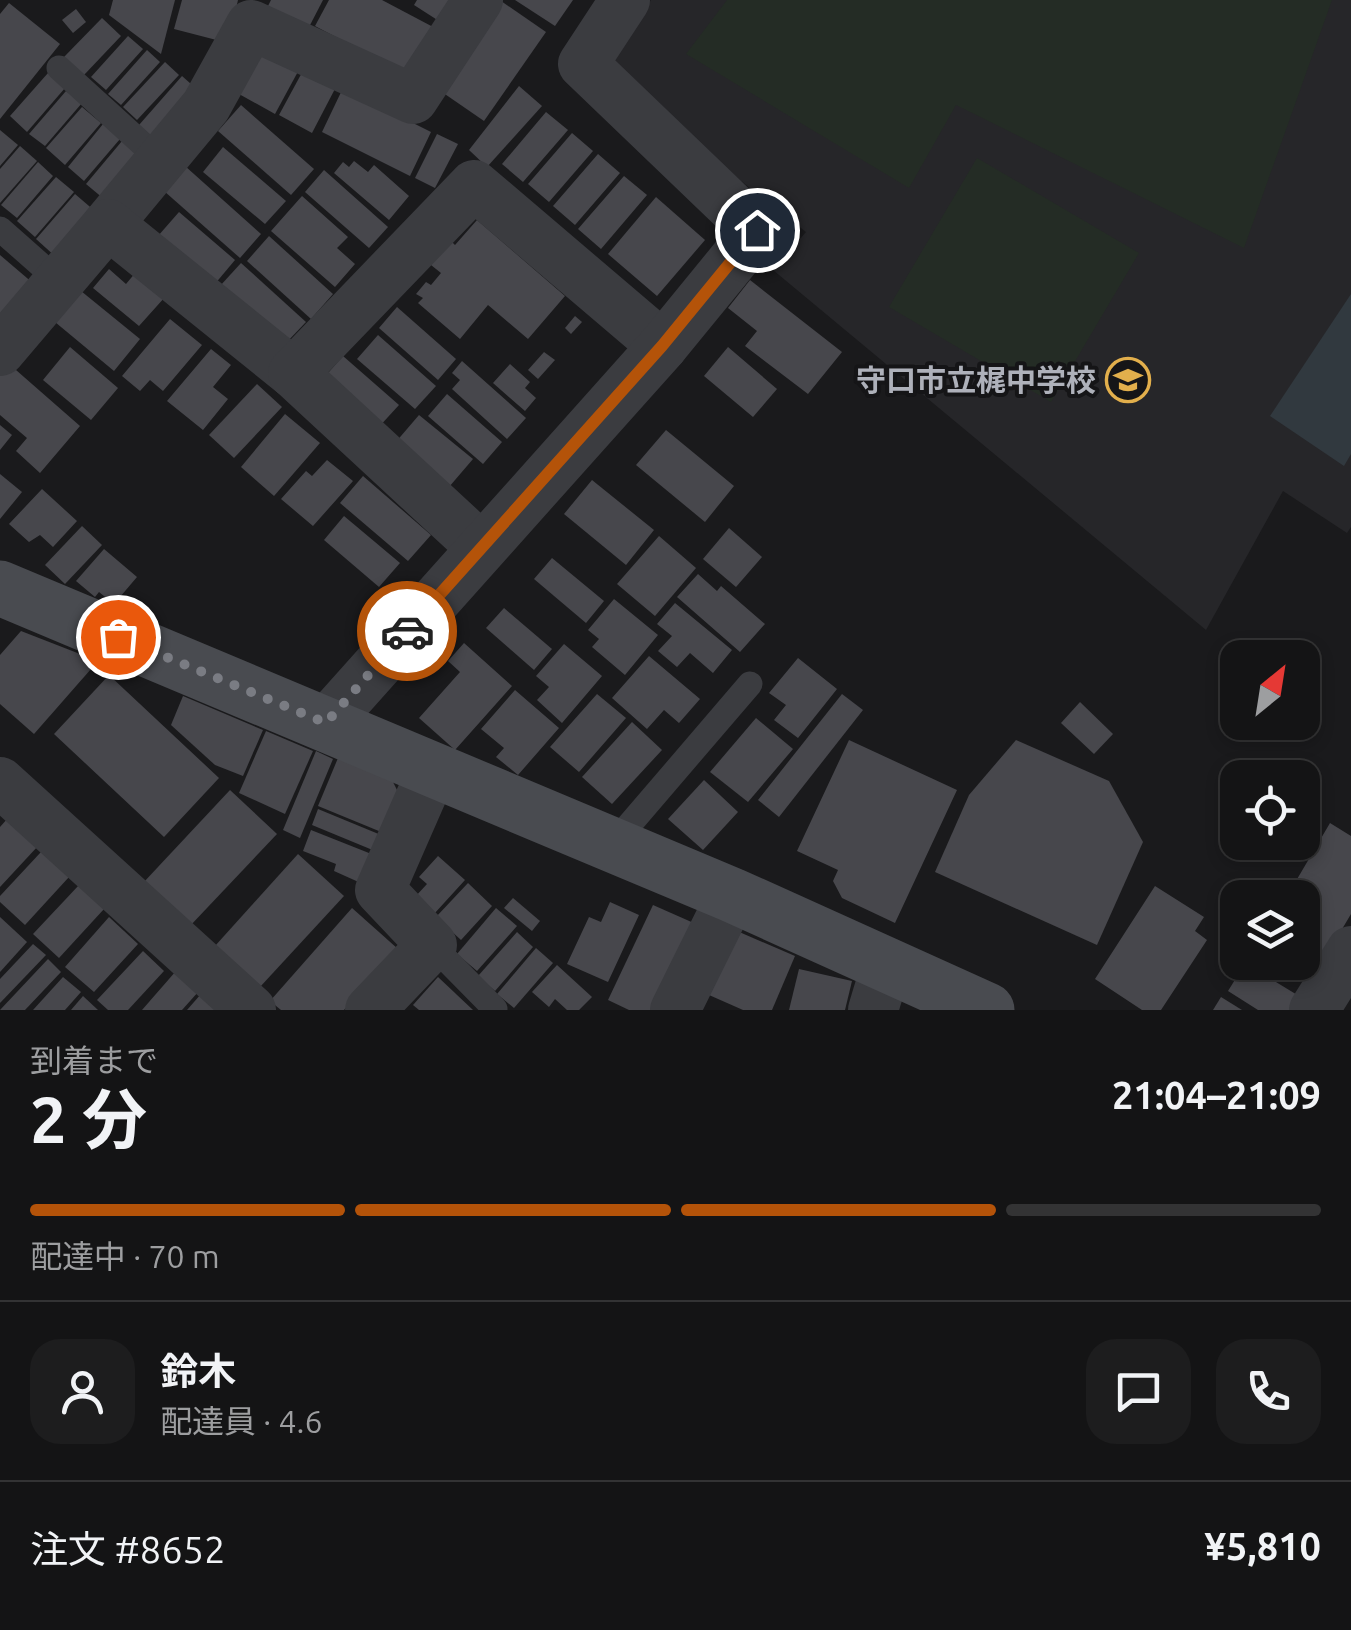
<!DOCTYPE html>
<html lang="ja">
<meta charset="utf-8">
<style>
body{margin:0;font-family:Ubuntu,"Noto Sans JP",sans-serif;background:#1d1d1e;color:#f1f3f6;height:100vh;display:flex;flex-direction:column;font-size:38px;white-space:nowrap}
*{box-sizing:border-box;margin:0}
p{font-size:32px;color:#9d9ea0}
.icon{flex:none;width:55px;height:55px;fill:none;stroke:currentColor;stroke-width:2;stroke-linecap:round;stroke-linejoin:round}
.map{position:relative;height:1010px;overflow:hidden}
.side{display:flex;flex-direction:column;background:#141415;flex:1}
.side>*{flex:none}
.needle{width:65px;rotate:30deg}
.tools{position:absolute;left:1220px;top:640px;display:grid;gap:20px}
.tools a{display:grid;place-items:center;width:100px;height:100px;border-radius:20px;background:#141415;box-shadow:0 5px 15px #0003,0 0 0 2px #333334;font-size:50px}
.pin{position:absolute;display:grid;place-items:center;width:85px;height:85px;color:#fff;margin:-42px;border:5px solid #fff;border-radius:50%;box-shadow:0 2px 10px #0007}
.courier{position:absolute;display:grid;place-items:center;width:100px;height:100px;margin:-50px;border:8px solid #b45309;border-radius:50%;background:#fff;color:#222;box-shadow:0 2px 12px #0007}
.head em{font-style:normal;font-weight:700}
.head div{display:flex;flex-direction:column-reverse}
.head{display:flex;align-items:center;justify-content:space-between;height:170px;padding:0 30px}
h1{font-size:65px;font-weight:700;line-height:75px}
.bar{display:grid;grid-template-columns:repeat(4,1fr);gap:15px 10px;align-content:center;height:120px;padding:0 30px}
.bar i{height:12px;border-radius:8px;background:#333334}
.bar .on{background:#b45309}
.bar p{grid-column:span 4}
.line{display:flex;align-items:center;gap:25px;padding:0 30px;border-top:2px solid #333334}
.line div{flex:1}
.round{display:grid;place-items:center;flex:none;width:105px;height:105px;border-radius:30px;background:#1d1d1e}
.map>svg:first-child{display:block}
</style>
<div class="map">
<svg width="1351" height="1010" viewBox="0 0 1351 1010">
<rect width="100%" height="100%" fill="#1a1a1c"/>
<!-- built -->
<polygon fill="#262629" points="651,0 1351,0 1351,527 1347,533 1283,491 1206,630 773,270 806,232 617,84 612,55"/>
<!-- green -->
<g fill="#242c25">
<polygon points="727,0 1332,0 1244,248 956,105 909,188 686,54"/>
<polygon points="977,158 1139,253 1051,402 889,307"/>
</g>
<!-- water -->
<polygon fill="#31393f" points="1351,294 1351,454 1344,466 1270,416"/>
<!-- building -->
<g fill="#47474c">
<polygon points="113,0 175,0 161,54 109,15"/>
<polygon points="182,0 238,0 228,43 174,29"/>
<polygon points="271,0 323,0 308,29 266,10"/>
<polygon points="329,0 382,0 435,28 409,76 315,26"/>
<polygon points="417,0 458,0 442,23 414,5"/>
<polygon points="515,0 573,0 555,26"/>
<polygon points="501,1 546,32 484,121 439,90"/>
<polygon points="9,3 60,44 0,119 0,14"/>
<polygon points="76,9 86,22 73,33 62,20"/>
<polygon points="102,18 121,36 84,75 64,57"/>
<polygon points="128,36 143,49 106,90 91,77"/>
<polygon points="265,46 301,66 275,114 239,94"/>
<polygon points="147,50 160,62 121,105 108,94"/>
<polygon points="165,62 179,75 137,120 123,107"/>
<polygon points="305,67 337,85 312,133 279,115"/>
<polygon points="48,73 65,88 27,132 10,116"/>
<polygon points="182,76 200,92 157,141 139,125"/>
<polygon points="519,86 542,106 487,167 469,150"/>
<polygon points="343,88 431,132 410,176 322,132"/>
<polygon points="66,91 82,103 45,146 29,134"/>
<polygon points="241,105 314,169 291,195 218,131"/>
<polygon points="82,107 101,123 65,165 46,148"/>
<polygon points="546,112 568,130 523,182 502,164"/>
<polygon points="103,124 120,139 84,181 68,167"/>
<polygon points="0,130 18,145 0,166"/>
<polygon points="572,133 593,151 549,202 528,184"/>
<polygon points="437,134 458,144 435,188 415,178"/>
<polygon points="122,141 140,155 104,199 86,184"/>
<polygon points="20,146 37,161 0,203 0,169"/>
<polygon points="223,147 286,201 265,224 203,172"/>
<polygon points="598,154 620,173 575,225 553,206"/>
<polygon points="354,161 368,172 374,165 409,196 389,220 334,173 343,162 349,167"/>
<polygon points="38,162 53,176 17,218 1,205"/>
<polygon points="185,166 261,234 240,258 164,191"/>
<polygon points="324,170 388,227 369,248 305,192"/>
<polygon points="624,176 647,195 601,249 578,229"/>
<polygon points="56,177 74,192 35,237 17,221"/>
<polygon points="75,194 96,212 56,257 36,239"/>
<polygon points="302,196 348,237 337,248 355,264 335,287 271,231"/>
<polygon points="656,197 705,240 657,296 608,254"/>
<polygon points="179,212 235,260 214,285 158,236"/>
<polygon points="477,220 565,296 528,339 488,305 460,339 418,303 423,298 416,294 426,282 431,285 441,273 426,261 446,236 455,245"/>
<polygon points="269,236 333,294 311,319 247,261"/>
<polygon points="0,255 34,284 0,323"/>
<polygon points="241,263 306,322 285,344 220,286"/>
<polygon points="109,269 126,284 136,272 165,297 139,326 93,288"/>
<polygon points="750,280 842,352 808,394 745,346 757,331 728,308"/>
<polygon points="81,291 140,339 114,371 55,322"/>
<polygon points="397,307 456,359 438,380 379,328"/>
<polygon points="575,316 582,322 571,334 565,328"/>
<polygon points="170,319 202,345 163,391 150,380 140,391 122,376"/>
<polygon points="378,335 436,386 415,409 357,359"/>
<polygon points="70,347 118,388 91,420 43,380"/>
<polygon points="728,347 777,389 753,417 704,376"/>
<polygon points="211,349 231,365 213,387 228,399 203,430 167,401"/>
<polygon points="544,352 555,360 538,379 528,370"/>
<polygon points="343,356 399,405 377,429 328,373"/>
<polygon points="462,361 526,418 507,439 452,389 460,380 452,373"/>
<polygon points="8,363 80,426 40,473 16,451 27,438 0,415 0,373"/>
<polygon points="510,364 530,382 525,388 536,398 525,411 493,383"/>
<polygon points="257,384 282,407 234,458 209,435"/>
<polygon points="447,394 502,442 483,464 428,416"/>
<polygon points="285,414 320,443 274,496 241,467"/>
<polygon points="419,415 473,459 449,487 395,443"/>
<polygon points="0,425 12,435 0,450"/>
<polygon points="666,430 734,486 705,522 636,465"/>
<polygon points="327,460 353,481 313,526 281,499 306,471 312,476"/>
<polygon points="0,474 22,492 0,519"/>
<polygon points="363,476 431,535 408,561 340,503"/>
<polygon points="592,480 654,530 626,565 564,514"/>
<polygon points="42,489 77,521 53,547 40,535 29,542 9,524"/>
<polygon points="344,516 400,563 379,587 324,540"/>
<polygon points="82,526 102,545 65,584 45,565"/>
<polygon points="729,528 762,557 736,587 703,559"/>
<polygon points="659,536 696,568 655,616 617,584"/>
<polygon points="104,549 137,577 114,604 99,592 95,597 76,581"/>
<polygon points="552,558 604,601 586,623 534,579"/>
<polygon points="698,574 717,591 721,586 765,624 740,652 677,597"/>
<polygon points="614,599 658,635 625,675 592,647 599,639 588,630"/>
<polygon points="675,603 732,650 713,673 690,653 677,667 658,651 672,636 657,624"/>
<polygon points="504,608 552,649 534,670 486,628"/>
<polygon points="21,631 98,661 34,734 0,704 0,655"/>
<polygon points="464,643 512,686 455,750 419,718 460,672 448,661"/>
<polygon points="564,644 602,676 562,723 537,700 549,687 536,676"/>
<polygon points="649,656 700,699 679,723 664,710 647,729 612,698"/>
<polygon points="798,658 837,689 798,738 774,720 786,705 769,693"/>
<polygon points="109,675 219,778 164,837 54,734"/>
<polygon points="515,690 559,728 518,775 496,757 504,748 481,729"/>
<polygon points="597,694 626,718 579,772 550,747"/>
<polygon points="842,694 863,710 779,817 758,800"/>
<polygon points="183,696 263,730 243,776 215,765 171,725"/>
<polygon points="1080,702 1113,734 1094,754 1061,723"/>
<polygon points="756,718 793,749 748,802 710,772"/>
<polygon points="632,722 662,750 612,804 582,777"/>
<polygon points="266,731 313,751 285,814 239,793"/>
<polygon points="849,740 957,790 895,923 842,898 833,881 838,870 797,851"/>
<polygon points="1016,740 1109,781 1143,842 1097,945 935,872 969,795"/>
<polygon points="316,751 333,759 300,838 283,830"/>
<polygon points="338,758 392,780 398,792 391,836 318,806"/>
<polygon points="704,780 738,812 703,850 668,819"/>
<polygon points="230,790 277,834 189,927 143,883"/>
<polygon points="318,809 381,835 375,851 312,825"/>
<polygon points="8,818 38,846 0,887 0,827"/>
<polygon points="1330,823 1351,836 1351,914 1316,973 1302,965 1302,898 1286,898"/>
<polygon points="311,830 374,855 363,884 334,871 336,864 303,851"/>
<polygon points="41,852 69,877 25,925 0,902 0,896"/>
<polygon points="298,854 344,896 260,987 215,946"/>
<polygon points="438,856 465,880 434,914 415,897 427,884 419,877"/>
<polygon points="468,883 492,906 461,940 436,917"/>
<polygon points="79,885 104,909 59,958 33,934"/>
<polygon points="1155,886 1204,917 1195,931 1207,940 1161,1010 1142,1010 1095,979"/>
<polygon points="513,898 540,921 532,931 504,908"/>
<polygon points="610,902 639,915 608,982 567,964 589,917 601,922"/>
<polygon points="653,905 696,924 655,1010 629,1010 608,1000"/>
<polygon points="352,908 398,949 344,1010 281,1010 270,1001"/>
<polygon points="496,908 517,926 477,971 457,954"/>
<polygon points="0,917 27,942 0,972"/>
<polygon points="109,917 138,944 94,992 65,967"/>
<polygon points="737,931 795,956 772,1010 743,1010 709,995"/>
<polygon points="517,932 533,947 495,991 478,976"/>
<polygon points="33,944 46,955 0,1003 0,979"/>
<polygon points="536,948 553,963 514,1008 497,994"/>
<polygon points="143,951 164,971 128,1010 108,1010 97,1000"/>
<polygon points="48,959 61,972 25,1010 0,1010"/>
<polygon points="1246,962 1280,964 1271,979 1299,996 1290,1010 1258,1010 1228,991"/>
<polygon points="557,965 592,997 579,1010 567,1010 555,999 549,1007 532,992"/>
<polygon points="799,969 852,981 845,1010 789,1010"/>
<polygon points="176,971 199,991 182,1010 142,1010"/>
<polygon points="63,977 81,992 65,1010 33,1010"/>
<polygon points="438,977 473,1010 419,1010 413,1005"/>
<polygon points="201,994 219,1010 187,1010"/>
<polygon points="83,996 98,1010 71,1010"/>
<polygon points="1221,997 1242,1010 1213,1010"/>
</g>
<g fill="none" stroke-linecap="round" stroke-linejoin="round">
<!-- lane -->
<g stroke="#3b3c40" stroke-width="25">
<polyline points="59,68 161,161"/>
<polyline points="0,229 59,281"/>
<polyline points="612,845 750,684"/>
<polyline points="432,945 495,1009"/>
</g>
<!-- street -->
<g stroke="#3b3c40" stroke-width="50">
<polyline points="108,224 206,106 251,25 413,99 478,0"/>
<polyline points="0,351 108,224 293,373"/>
<polyline points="481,547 293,373 474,185 663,346"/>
<polyline points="326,723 663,346 757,231 583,64 625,0"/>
<polyline points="0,782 251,1010"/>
<polyline points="370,1010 432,945 380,890 433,769"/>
<polyline points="675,1010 732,895"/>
<polyline points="873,1010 886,967"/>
<polyline points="1314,1010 1351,951"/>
</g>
<!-- secondary -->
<polyline stroke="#494b50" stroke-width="55" points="0,588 732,895 987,1010"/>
</g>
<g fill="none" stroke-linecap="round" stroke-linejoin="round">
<!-- done -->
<polyline stroke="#7a7c83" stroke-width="10" stroke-dasharray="0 18" points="118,637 326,723 407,631"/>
<!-- route -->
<polyline stroke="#b45309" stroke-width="12" points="407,631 662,346 757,230"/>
</g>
<!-- icons -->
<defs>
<symbol id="school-ring" viewBox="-11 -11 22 22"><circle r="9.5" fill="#151517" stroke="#e2af4c" stroke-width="1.5"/><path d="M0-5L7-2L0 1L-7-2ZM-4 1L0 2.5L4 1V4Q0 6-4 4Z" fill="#e2af4c"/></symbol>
</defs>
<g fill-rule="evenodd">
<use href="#school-ring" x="1103" y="355" width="50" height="50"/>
</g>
<g text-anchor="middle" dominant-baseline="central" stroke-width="8" stroke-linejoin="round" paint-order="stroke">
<!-- poi labels -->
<g font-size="30" font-weight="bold" fill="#aeb1ba" stroke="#151517" text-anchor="end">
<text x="1096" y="380">守口市立梶中学校</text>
</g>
</g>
</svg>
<div class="tools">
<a><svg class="needle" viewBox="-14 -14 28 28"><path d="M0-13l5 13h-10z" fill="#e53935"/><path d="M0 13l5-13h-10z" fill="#9d9ea0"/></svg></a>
<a><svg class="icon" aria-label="locate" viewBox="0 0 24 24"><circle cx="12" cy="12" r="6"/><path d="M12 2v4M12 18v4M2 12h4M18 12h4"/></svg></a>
<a><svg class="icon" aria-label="layers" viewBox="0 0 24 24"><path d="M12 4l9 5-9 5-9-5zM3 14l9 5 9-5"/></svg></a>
</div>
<div class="pin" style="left:118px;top:637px;background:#ea580c"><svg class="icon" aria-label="bag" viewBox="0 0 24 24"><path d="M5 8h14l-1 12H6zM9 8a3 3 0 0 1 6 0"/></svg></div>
<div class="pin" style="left:757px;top:230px;background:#1f2937"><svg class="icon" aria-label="home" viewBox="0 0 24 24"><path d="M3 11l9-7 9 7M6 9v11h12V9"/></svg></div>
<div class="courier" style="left:407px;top:631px"><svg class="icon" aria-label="car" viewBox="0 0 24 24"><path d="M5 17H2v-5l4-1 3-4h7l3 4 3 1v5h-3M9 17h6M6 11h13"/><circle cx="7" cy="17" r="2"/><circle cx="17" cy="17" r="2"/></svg></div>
</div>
<section class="side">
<div class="head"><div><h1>2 分</h1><p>到着まで</p></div><em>21:04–21:09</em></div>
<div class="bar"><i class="on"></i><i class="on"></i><i class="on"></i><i></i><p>配達中 · 70 m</p></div>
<div class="line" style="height:180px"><a class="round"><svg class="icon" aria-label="person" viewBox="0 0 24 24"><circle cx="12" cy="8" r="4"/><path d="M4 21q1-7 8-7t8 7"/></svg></a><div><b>鈴木</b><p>配達員 · 4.6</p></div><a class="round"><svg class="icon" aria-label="chat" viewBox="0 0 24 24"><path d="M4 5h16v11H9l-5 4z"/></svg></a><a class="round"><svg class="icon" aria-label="phone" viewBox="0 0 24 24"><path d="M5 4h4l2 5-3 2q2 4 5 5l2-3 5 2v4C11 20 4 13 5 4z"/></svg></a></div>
<div class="line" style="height:130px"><div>注文 #8652</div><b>¥5,810</b></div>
</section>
